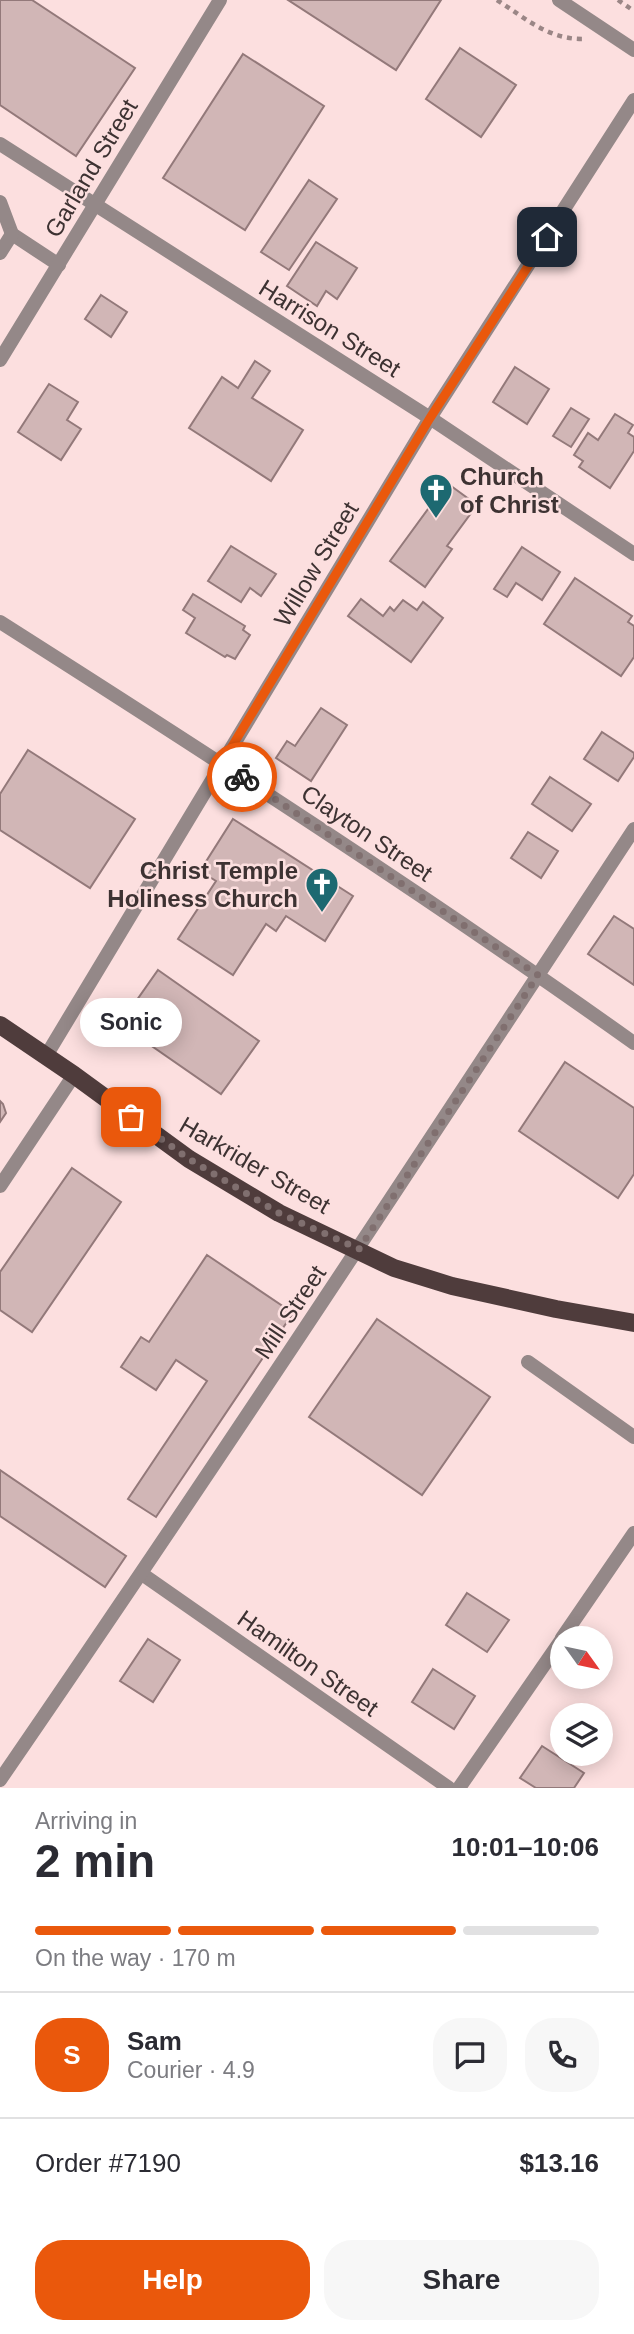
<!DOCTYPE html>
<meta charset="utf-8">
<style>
body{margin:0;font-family:Arial,sans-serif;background:#f7f7f7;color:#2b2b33;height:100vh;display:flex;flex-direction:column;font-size:26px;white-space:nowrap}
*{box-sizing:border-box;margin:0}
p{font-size:23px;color:#7c7c81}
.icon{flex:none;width:38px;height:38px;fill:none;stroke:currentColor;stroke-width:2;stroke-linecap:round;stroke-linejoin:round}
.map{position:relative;height:1788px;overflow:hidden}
.drawer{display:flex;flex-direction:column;background:#fff;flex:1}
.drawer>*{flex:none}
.needle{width:46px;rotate:123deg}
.fabs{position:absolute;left:550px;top:1626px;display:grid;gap:14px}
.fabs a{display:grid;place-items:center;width:63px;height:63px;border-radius:50%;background:#fff;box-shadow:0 4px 18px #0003;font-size:35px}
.pin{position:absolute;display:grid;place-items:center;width:60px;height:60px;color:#fff;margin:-30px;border-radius:14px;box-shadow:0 4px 10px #0006}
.courier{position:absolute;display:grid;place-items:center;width:70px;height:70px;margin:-35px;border:5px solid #ea580c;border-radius:50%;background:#fff;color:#222;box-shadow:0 2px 9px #0007}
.bubble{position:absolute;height:49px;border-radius:24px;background:#fff;box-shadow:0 4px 18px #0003;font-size:23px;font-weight:600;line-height:49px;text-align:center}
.summary em{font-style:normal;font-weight:600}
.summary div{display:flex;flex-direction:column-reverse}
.summary{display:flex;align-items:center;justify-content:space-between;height:119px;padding:0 35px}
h1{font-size:46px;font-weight:600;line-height:52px}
.bar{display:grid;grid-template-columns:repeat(4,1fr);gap:10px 7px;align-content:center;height:84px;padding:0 35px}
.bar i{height:9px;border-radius:5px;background:#e1e1e2}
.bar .current{background:#ea580c}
.bar p{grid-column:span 4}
.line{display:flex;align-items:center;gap:18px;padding:0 35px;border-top:2px solid #e1e1e2}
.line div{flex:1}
.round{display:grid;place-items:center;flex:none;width:74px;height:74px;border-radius:28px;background:#f7f7f7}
.primary-button{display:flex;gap:14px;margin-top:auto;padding:14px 35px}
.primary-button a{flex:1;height:80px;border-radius:28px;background:#ea580c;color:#fff;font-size:28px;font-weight:600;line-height:80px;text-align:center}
.primary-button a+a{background:#f7f7f7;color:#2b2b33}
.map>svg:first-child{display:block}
</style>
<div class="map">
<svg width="634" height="1788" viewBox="0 0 634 1788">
<rect width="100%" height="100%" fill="#fcdfdf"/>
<!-- building -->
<g fill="#d1b6b6" stroke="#93797a" stroke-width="2">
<polygon points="0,0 32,0 135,68 76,156 0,105"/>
<polygon points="288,0 441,0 396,70"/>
<polygon points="460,48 516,85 481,137 426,99"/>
<polygon points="243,54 324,106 245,230 163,178"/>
<polygon points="309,180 337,199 289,270 261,252"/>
<polygon points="316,242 357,268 337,299 326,291 317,306 287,286"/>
<polygon points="101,295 127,312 111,337 85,319"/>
<polygon points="255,361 270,371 252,398 303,430 271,481 189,428 222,377 238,388"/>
<polygon points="515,367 549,389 527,424 493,402"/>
<polygon points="49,384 78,402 67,420 81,429 61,460 18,432"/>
<polygon points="571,408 589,419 571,447 553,436"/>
<polygon points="615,414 633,425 628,433 634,437 634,451 610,488 579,467 583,461 574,455 588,433 598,440"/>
<polygon points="447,483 477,505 447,546 452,549 425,587 390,561"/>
<polygon points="231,546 276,574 261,596 250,588 241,602 208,581"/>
<polygon points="522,547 560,572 542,600 516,583 507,597 494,589"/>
<polygon points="575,578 632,616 628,622 634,626 634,657 621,676 544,624"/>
<polygon points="193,594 245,626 243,630 250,635 235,659 227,655 225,657 186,633 195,618 183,610"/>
<polygon points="361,599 383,616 390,607 394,611 403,600 417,610 423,602 443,618 411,662 348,616"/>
<polygon points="321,708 347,725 311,781 276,758 287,741 295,746"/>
<polygon points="602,732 634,753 634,757 618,781 584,759"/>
<polygon points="28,750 135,819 90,888 0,830 0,794"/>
<polygon points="550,777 591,804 572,831 532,804"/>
<polygon points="233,819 353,896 325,941 286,916 276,931 266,924 233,975 178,939 216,881 200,871"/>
<polygon points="528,832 558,851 541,878 511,858"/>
<polygon points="614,916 634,929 634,985 588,954"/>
<polygon points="158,970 259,1041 221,1094 120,1024"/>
<polygon points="565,1062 634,1108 634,1174 618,1198 519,1131"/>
<polygon points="0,1101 3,1104 6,1113 0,1122"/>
<polygon points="72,1168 121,1202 32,1332 0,1310 0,1272"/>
<polygon points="207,1255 293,1313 156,1517 128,1499 207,1381 176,1360 156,1390 121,1367 141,1337 149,1342"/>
<polygon points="377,1319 490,1397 422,1495 309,1417"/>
<polygon points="0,1470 126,1556 105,1587 0,1516"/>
<polygon points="467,1593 509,1620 487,1652 446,1625"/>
<polygon points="148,1639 180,1660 153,1702 120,1681"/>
<polygon points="433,1669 475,1696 454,1729 412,1702"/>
<polygon points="542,1746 584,1773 574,1788 536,1788 520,1778"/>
</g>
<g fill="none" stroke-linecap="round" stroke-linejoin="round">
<!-- path -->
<g stroke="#9a8686" stroke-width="4.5" stroke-dasharray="5 5" stroke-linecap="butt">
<path d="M497 0C525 18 548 39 582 39"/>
<polyline points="618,0 634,11"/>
</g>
<!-- service -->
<g stroke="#948888" stroke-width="14">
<polyline points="0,202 12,234 59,265"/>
<polyline points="0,253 12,234"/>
</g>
<!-- minor -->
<g stroke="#948888" stroke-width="14">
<polyline points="0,144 430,418 634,554"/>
<polyline points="0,360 220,0"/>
<path d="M0 622C214 758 427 896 634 1043"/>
<polyline points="46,1056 430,418 634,100"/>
<polyline points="0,1186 74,1075"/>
<polyline points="528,1362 634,1437"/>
<polyline points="142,1574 449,1788"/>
<polyline points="562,1638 634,1533"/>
<path d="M0 1780C216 1466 425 1147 634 829"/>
<polyline points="459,1788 562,1639"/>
</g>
<!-- tertiary -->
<polyline stroke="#948888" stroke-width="14" points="559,0 634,50"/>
<!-- primary -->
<polyline stroke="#4f3c3c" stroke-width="18" points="0,1025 74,1075 189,1159 279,1213 394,1268 452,1286 556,1309 634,1323"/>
</g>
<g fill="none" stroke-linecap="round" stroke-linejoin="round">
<!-- done -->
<polyline stroke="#806f6f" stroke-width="7" stroke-dasharray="0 12.6" points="131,1117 189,1159 279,1213 359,1249 538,975 242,777"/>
<!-- route -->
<polyline stroke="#ea580c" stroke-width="9" points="242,777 222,763 430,418 547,237"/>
</g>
<!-- icons -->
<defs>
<symbol id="church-pin" viewBox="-11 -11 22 30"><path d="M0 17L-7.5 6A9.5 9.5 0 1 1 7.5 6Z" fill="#1d6971" stroke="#fcdfdf"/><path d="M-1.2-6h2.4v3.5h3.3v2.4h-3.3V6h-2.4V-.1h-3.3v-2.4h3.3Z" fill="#fff"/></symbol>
</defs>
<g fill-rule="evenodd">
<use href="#church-pin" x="417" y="471" width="38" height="52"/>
<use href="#church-pin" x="303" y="865" width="38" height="52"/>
</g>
<g text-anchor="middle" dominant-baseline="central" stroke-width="5" stroke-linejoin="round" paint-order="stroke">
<!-- street labels -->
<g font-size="24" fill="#3d3232" stroke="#fcdfdf">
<text transform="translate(91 168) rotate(-59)">Garland Street</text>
<text transform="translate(330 328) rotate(32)">Harrison Street</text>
<text transform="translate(316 564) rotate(-59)">Willow Street</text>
<text transform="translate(367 833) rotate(34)">Clayton Street</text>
<text transform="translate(255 1165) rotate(30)">Harkrider Street</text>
<text transform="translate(290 1312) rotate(-56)">Mill Street</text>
<text transform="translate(308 1663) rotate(35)">Hamilton Street</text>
</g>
<!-- poi labels -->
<g font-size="24" font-weight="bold" fill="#3d3232" stroke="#fcdfdf" text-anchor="start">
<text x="460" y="476">Church<tspan x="460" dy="28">of Christ</tspan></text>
<text x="298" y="870" text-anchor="end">Christ Temple<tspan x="298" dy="28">Holiness Church</tspan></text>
</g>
</g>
</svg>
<div class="fabs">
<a><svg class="needle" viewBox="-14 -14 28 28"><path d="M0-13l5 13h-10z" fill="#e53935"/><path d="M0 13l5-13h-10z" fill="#7c7c81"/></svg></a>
<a><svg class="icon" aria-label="layers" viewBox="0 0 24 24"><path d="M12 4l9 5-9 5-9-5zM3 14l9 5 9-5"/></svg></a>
</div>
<div class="pin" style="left:131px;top:1117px;background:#ea580c"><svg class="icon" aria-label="bag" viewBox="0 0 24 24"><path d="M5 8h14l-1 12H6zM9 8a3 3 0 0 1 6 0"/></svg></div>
<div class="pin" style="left:547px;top:237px;background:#1f2937"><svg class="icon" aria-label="home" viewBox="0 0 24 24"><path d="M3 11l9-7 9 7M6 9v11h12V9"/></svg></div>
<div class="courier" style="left:242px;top:777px"><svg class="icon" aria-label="bike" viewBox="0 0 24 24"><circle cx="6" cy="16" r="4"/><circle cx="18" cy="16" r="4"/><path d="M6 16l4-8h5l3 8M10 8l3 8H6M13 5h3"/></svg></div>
<div class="bubble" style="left:80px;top:998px;width:102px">Sonic</div>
</div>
<section class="drawer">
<div class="summary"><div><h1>2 min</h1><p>Arriving in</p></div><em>10:01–10:06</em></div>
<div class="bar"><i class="current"></i><i class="current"></i><i class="current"></i><i></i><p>On the way · 170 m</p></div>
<div class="line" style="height:126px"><b class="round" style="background:#ea580c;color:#fff">S</b><div><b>Sam</b><p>Courier · 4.9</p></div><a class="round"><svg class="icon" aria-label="chat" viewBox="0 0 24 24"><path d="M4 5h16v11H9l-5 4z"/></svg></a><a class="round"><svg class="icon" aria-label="phone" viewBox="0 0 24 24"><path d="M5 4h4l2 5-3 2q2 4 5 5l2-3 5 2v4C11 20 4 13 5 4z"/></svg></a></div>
<div class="line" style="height:91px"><div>Order #7190</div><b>$13.16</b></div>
<div class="primary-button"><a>Help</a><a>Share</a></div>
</section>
